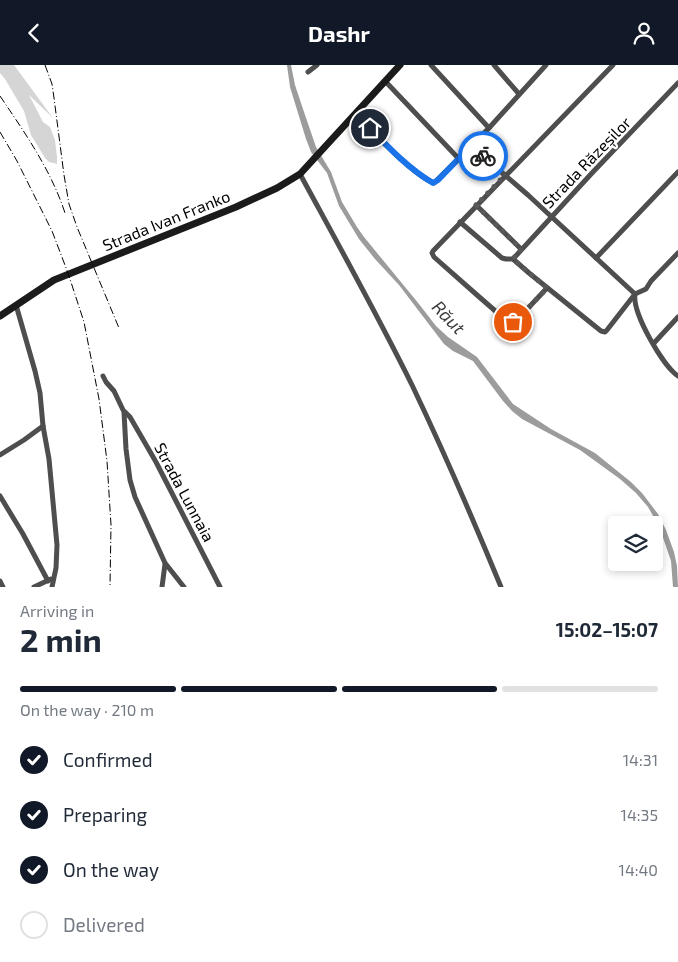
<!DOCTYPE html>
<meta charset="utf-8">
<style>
body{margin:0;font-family:"Exo 2",sans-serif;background:#f6f6f7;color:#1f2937;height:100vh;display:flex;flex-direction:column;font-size:19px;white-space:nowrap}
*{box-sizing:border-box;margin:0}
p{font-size:16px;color:#747a83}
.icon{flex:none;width:28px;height:28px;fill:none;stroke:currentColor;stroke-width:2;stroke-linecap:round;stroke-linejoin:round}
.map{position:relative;height:522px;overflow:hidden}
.drawer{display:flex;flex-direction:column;background:#fff;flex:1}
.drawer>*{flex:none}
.fabs{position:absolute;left:608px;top:451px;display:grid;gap:10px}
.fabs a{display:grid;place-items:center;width:55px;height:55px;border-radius:5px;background:#fff;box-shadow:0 2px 8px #0003;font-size:25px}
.pin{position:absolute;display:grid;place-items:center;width:42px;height:42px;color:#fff;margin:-21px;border:2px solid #fff;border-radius:50%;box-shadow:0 1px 5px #0007}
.courier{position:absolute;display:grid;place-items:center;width:50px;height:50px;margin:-25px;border:4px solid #1a73e8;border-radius:50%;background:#fff;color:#222;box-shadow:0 1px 6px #0007}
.headline em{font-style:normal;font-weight:700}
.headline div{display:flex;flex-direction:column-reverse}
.headline{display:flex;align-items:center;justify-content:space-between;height:85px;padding:0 20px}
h1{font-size:32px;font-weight:700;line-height:38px}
.bar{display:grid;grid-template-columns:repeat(4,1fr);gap:8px 5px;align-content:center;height:60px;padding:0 20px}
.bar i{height:6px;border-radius:4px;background:#e0e1e3}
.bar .current{background:#111827}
.bar p{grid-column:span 4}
ol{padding:0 20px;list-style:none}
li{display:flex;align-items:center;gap:15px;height:55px}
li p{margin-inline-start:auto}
li .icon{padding:5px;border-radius:50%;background:#111827;color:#fff;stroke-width:4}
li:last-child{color:#747a83}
li i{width:28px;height:28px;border:2px solid #e0e1e3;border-radius:50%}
header{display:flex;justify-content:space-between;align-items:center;height:65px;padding:0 20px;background:#111827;color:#fff;font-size:22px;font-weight:700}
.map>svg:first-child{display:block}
</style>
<header><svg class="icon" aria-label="back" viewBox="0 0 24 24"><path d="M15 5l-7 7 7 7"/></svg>Dashr<svg class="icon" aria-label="person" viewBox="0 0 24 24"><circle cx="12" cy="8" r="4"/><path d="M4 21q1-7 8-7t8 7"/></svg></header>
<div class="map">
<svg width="678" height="522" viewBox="0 0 678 522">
<rect width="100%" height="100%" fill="#fff"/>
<!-- green -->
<polygon fill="#d5d5d5" points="0,0 14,0 53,53 29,30 43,57 50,62 55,75 57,92 57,99 49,97 45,93 31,70 24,46 5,14 0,8"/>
<!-- water -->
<polygon fill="#9c9c9c" points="287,0 291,0 295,20 303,44 316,82 331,107 342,137 357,162 364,172 419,239 436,261 448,272 477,292 513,339 551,364 595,388 631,417 642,428 658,449 666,465 674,487 677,501 678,522 673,522 671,496 659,461 648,442 636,428 620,414 580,385 522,354 512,346 503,336 473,296 453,286 444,279 399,220 375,194 359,174 339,141 327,108 311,87 306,74 290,22"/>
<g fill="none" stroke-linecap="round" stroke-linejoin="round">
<!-- minor -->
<g stroke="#4e4e4e" stroke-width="5">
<polyline points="431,0 489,63"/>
<polyline points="494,0 519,29"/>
<polyline points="308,7 317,0"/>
<polyline points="385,16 459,94"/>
<path d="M356 47C368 64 416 112 434 118L489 63 546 0"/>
<path d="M471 81 528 130 635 229C632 248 663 301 678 311"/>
<path d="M300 109C338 179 377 249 412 320 444 387 473 454 501 522"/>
<polyline points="476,140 521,184"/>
<polyline points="460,157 502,193 506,194 513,194 529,208 601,266 605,267 607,265 635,229 646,224 651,216 678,188"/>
<polyline points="596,193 678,107"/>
<polyline points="513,194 592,108 678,18"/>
<polyline points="547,223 516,256 508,257 477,230 434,192 432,188 433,186 613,0"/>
<polyline points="16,240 35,306 40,328 43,361 49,394 57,480 56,503 52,522"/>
<polyline points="654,278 678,252"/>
<polyline points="103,311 106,317 114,326 124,347 126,384 130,415 135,432 165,498 184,522"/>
<polyline points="125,347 130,352 156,397 220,522"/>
<polyline points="0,390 24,375 43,361"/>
<polyline points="0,431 23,469 48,516"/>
<polyline points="0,516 3,522"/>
<polyline points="34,522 51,514"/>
<polyline points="162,522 165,499"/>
</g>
<!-- secondary -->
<polyline stroke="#1b1b1b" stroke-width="7" points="0,251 54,215 236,142 277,123 300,109 400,0"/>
<!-- rail -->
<g stroke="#000" stroke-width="1" stroke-dasharray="8 2.5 1 2.5" stroke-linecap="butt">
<polyline points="45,0 52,19 54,33 64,110 69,139 77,162 119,263"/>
<path d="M0 31C25 68 51 105 65 148"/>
<polyline points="0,67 17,96 52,166 68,208 84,257 99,334 107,396 111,460 110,522"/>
</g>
</g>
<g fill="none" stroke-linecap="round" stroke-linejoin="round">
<!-- done -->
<polyline stroke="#595959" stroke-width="5" stroke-dasharray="0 9" points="483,91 505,110 476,140 521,184 513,194 547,223 516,256 513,257"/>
<!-- route -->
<path stroke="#1a73e8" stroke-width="6" d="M370 63C389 83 409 104 433 118L438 115 471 81 483 91"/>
</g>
<g text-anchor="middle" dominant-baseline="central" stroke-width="4.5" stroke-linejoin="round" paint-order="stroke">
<!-- street labels -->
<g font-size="16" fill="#000" stroke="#fff">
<text transform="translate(586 97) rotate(-46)">Strada Răzeșilor</text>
<text transform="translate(166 155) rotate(-22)">Strada Ivan Franko</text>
<text transform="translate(185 427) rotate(62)">Strada Lunnaia</text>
</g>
<!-- water labels -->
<g font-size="18" font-style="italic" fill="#3d3d3d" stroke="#fff">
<text transform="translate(449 252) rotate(46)">Răut</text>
</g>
</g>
</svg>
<div class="fabs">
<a><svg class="icon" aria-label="layers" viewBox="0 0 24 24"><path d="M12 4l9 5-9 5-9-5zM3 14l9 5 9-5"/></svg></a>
</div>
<div class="pin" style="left:513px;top:257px;background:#ea580c"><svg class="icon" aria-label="bag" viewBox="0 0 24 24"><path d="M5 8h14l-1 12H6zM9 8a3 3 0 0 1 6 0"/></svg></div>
<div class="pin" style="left:370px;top:63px;background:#1f2937"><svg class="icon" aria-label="home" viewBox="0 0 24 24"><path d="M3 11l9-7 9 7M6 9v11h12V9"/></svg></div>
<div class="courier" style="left:483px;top:91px"><svg class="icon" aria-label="bike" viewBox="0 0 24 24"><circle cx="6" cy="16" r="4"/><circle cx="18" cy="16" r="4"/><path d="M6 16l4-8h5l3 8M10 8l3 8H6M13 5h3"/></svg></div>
</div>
<section class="drawer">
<div class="headline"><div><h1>2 min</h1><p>Arriving in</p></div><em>15:02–15:07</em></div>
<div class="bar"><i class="current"></i><i class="current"></i><i class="current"></i><i></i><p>On the way · 210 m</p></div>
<ol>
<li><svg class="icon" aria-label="check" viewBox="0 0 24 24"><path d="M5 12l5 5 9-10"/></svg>Confirmed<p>14:31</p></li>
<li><svg class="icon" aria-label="check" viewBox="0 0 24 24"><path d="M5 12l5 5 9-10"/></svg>Preparing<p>14:35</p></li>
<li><svg class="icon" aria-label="check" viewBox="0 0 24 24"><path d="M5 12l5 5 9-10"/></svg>On the way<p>14:40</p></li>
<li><i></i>Delivered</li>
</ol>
</section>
